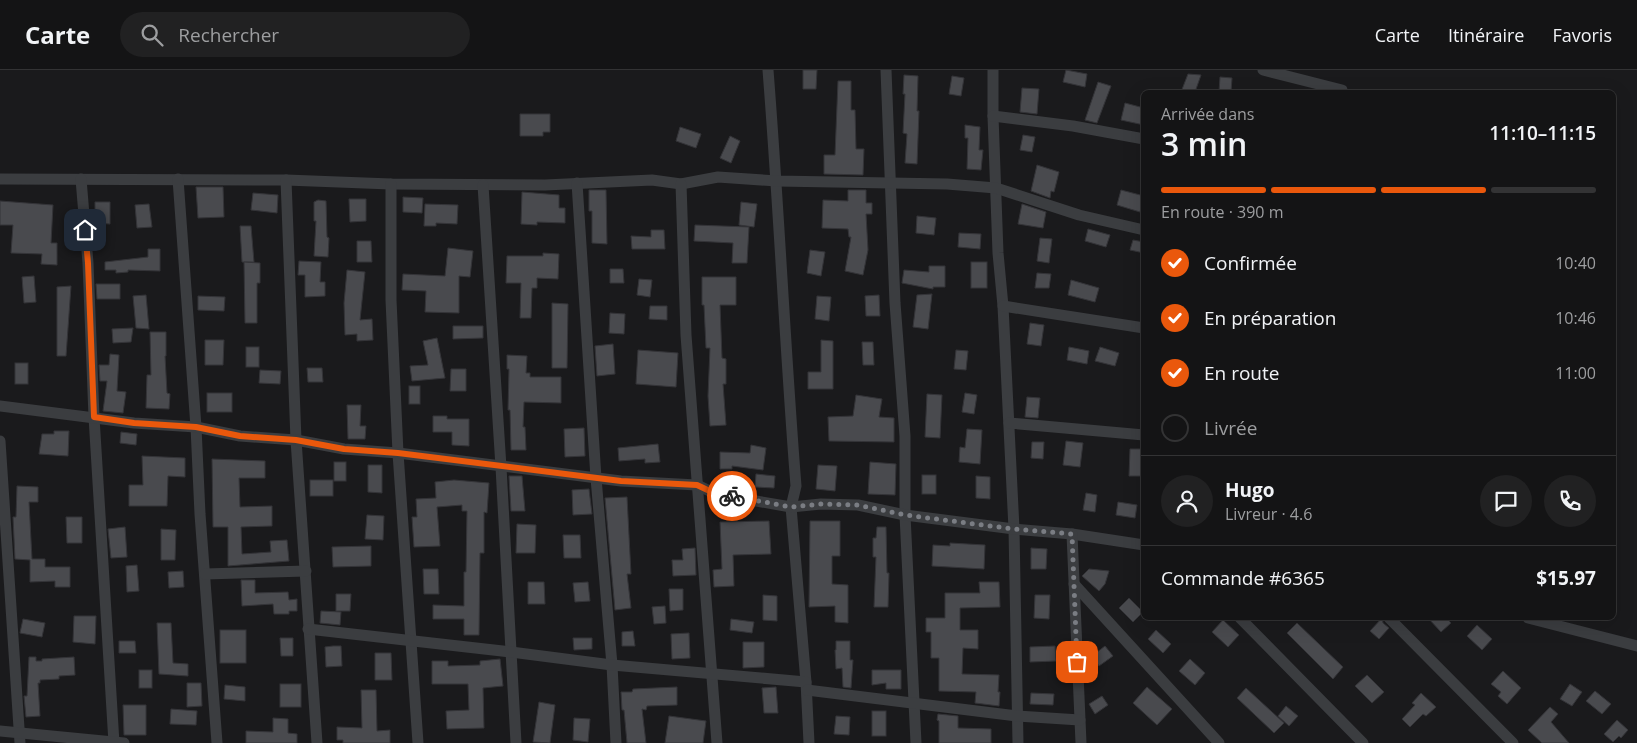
<!DOCTYPE html>
<html lang="fr">
<meta charset="utf-8">
<style>
body{margin:0;font-family:"Open Sans",sans-serif;background:#212122;color:#f1f3f6;height:100vh;display:flex;flex-direction:column;font-size:19px;white-space:nowrap}
*{box-sizing:border-box;margin:0}
p{font-size:16px;color:#9d9ea0}
.icon{flex:none;width:28px;height:28px;fill:none;stroke:currentColor;stroke-width:2;stroke-linecap:round;stroke-linejoin:round}
.map{position:relative;flex:1;overflow:hidden}
.side{position:absolute;left:1141px;top:20px;width:475px;height:530px;display:flex;flex-direction:column;background:#141415;border-radius:8px;box-shadow:0 5px 20px #0002,0 0 0 1px #333334}
.side>*{flex:none}
.pin{position:absolute;display:grid;place-items:center;width:42px;height:42px;color:#fff;margin:-21px;border-radius:10px;box-shadow:0 2px 8px #0006}
.courier{position:absolute;display:grid;place-items:center;width:50px;height:50px;margin:-25px;border:4px solid #ea580c;border-radius:50%;background:#fff;color:#222;box-shadow:0 1px 6px #0007}
.headline em{font-style:normal;font-weight:600}
.headline div{display:flex;flex-direction:column-reverse}
.headline{display:flex;align-items:center;justify-content:space-between;height:85px;padding:0 20px}
h1{font-size:32px;font-weight:600;line-height:38px}
.bar{display:grid;grid-template-columns:repeat(4,1fr);gap:8px 5px;align-content:center;height:60px;padding:0 20px}
.bar i{height:6px;border-radius:4px;background:#333334}
.bar .current{background:#ea580c}
.bar p{grid-column:span 4}
.line{display:flex;align-items:center;gap:12px;padding:0 20px;border-top:1px solid #333334}
.line div{flex:1}
.round{display:grid;place-items:center;flex:none;width:52px;height:52px;border-radius:26px;background:#212122}
ol{padding:0 20px;list-style:none}
li{display:flex;align-items:center;gap:15px;height:55px}
li p{margin-inline-start:auto}
li .icon{padding:5px;border-radius:50%;background:#ea580c;color:#fff;stroke-width:4}
li:last-child{color:#9d9ea0}
li i{width:28px;height:28px;border:2px solid #333334;border-radius:50%}
header{display:flex;align-items:center;gap:30px;box-sizing:border-box;height:70px;padding:0 25px;background:#141415;border-bottom:1px solid #333334}
header strong{font-size:24px}
nav{display:flex;gap:28px;margin-inline-start:auto;font-size:18px}
.search{width:350px;height:45px;background:#212122;display:flex;align-items:center;gap:12px;box-sizing:border-box;padding:0 18px;border-radius:28px;color:#9d9ea0;font-size:19px}
.map>svg:first-child{display:block}
</style>
<header>
<strong>Carte</strong>
<div class="search"><svg class="icon" aria-label="search" viewBox="0 0 24 24"><circle cx="10" cy="10" r="6"/><path d="M15 15l6 6"/></svg>Rechercher</div>
<nav><a>Carte</a><a>Itinéraire</a><a>Favoris</a></nav>
</header>
<div class="map">
<svg width="1637" height="673" viewBox="0 0 1637 673">
<rect width="100%" height="100%" fill="#1a1a1c"/>
<!-- building -->
<g fill="#494a4e" stroke="#343438">
<polygon points="803,0 817,0 816,19 803,19"/>
<polygon points="1066,0 1087,4 1085,17 1063,12"/>
<polygon points="1188,4 1201,5 1195,22 1181,22"/>
<polygon points="904,5 918,6 917,41 919,41 917,94 905,93 907,64 903,63 905,24 903,24"/>
<polygon points="952,6 964,8 961,26 949,24"/>
<polygon points="1220,7 1232,8 1231,22 1219,22"/>
<polygon points="838,11 851,11 851,40 855,40 856,79 864,79 863,105 824,104 824,85 835,85"/>
<polygon points="1098,12 1111,16 1097,53 1085,50"/>
<polygon points="1022,18 1039,19 1037,44 1020,42"/>
<polygon points="1125,33 1144,38 1144,55 1121,50"/>
<polygon points="520,44 550,44 550,62 543,62 543,66 520,66"/>
<polygon points="965,55 980,57 979,80 983,80 981,100 967,99 968,68 965,68"/>
<polygon points="680,57 701,64 696,78 676,71"/>
<polygon points="1023,65 1035,67 1032,82 1020,80"/>
<polygon points="730,66 740,71 731,93 720,88"/>
<polygon points="1037,95 1059,102 1054,122 1051,121 1050,128 1031,121"/>
<polygon points="196,117 223,117 224,147 198,148"/>
<polygon points="589,120 606,120 607,174 592,173 592,141 589,141"/>
<polygon points="848,120 866,120 866,133 872,133 872,144 866,144 868,180 863,205 845,201 851,167 849,167 848,159 822,158 823,130 848,131"/>
<polygon points="1121,120 1144,126 1140,142 1117,135"/>
<polygon points="522,122 559,125 559,138 565,138 565,153 537,152 537,155 521,154"/>
<polygon points="253,123 278,125 277,143 251,140"/>
<polygon points="403,127 423,128 422,143 403,142"/>
<polygon points="349,129 366,129 366,151 350,152"/>
<polygon points="318,130 326,131 327,167 329,168 328,187 314,186 316,151 314,151 314,132"/>
<polygon points="0,131 53,135 51,173 57,173 57,195 41,194 42,184 11,183 13,155 0,155"/>
<polygon points="95,132 110,132 110,154 95,153"/>
<polygon points="741,132 757,134 754,157 739,155"/>
<polygon points="149,134 152,157 137,158 135,135"/>
<polygon points="425,134 458,135 457,154 436,153 436,156 424,156"/>
<polygon points="1022,134 1046,142 1043,158 1018,154"/>
<polygon points="917,146 936,148 934,165 916,163"/>
<polygon points="695,155 749,157 747,193 732,193 733,173 694,171"/>
<polygon points="240,156 251,156 254,192 242,192"/>
<polygon points="1088,159 1110,165 1106,177 1085,171"/>
<polygon points="651,160 664,160 665,179 632,179 631,166 651,167"/>
<polygon points="959,163 981,164 980,179 958,177"/>
<polygon points="1040,168 1052,169 1049,193 1037,191"/>
<polygon points="1133,170 1144,172 1144,183 1130,180"/>
<polygon points="357,171 371,171 372,192 357,192"/>
<polygon points="448,178 473,181 470,207 459,206 459,243 425,242 426,221 402,220 403,204 445,206"/>
<polygon points="148,179 160,179 160,201 128,200 128,202 116,203 116,200 105,200 105,192 148,187"/>
<polygon points="810,180 825,182 821,206 807,203"/>
<polygon points="543,183 559,184 558,209 537,208 537,218 532,218 531,248 520,248 521,213 506,213 507,186 543,186"/>
<polygon points="299,191 321,192 320,212 325,212 325,226 305,227 305,205 298,205"/>
<polygon points="244,192 260,193 260,213 257,213 257,253 245,253"/>
<rect x="971" y="192" width="16" height="26"/>
<polygon points="929,196 945,196 945,217 933,217 933,219 902,213 904,200 929,202"/>
<polygon points="610,199 623,199 624,213 610,213"/>
<polygon points="347,200 365,202 360,250 372,249 373,270 357,271 357,264 345,265 344,233"/>
<polygon points="1037,203 1051,204 1049,218 1035,218"/>
<polygon points="34,206 36,232 24,233 22,207"/>
<polygon points="702,207 736,207 736,235 720,235 722,288 726,289 726,314 723,314 726,355 710,356 708,326 710,278 706,278 704,235 702,235"/>
<polygon points="639,209 652,210 650,227 637,225"/>
<polygon points="1071,210 1099,218 1095,232 1068,225"/>
<polygon points="96,214 120,214 120,229 97,229"/>
<polygon points="71,216 66,286 57,286 57,217"/>
<polygon points="932,224 928,259 913,257 917,225"/>
<polygon points="146,225 149,259 136,258 133,226"/>
<polygon points="879,225 880,246 866,246 865,226"/>
<polygon points="198,226 225,227 224,241 198,240"/>
<polygon points="817,226 831,227 829,251 815,249"/>
<polygon points="552,233 568,234 567,298 552,298"/>
<polygon points="650,236 667,236 667,250 649,249"/>
<polygon points="610,243 625,244 624,264 609,263"/>
<polygon points="1030,253 1044,255 1041,276 1027,274"/>
<polygon points="453,256 483,256 483,268 453,269"/>
<polygon points="133,258 131,272 113,273 112,259"/>
<polygon points="150,262 166,262 166,286 165,286 167,323 170,324 169,339 146,338 147,305 151,305"/>
<polygon points="437,268 445,308 412,311 410,296 428,295 423,271"/>
<polygon points="205,270 224,270 223,295 205,295"/>
<polygon points="821,270 833,271 833,319 808,319 808,302 821,302"/>
<polygon points="862,272 873,272 874,295 863,295"/>
<polygon points="613,274 615,304 597,306 595,276"/>
<rect x="246" y="277" width="13" height="20"/>
<polygon points="1069,277 1089,281 1087,294 1067,290"/>
<polygon points="1100,277 1119,283 1115,296 1095,291"/>
<polygon points="638,280 678,283 676,317 636,314"/>
<polygon points="956,280 968,281 966,300 954,299"/>
<polygon points="110,284 119,285 117,321 126,322 123,343 103,341 107,311 100,311 99,295 109,295"/>
<polygon points="507,285 527,286 526,303 530,303 530,307 561,307 561,333 524,332 523,357 525,357 526,380 511,380 510,340 508,340 509,299 507,299"/>
<rect x="15" y="293" width="13" height="21"/>
<polygon points="307,298 322,298 323,312 308,312"/>
<polygon points="451,299 466,299 466,321 450,321"/>
<polygon points="260,300 281,301 280,314 259,313"/>
<rect x="409" y="316" width="11" height="18"/>
<rect x="207" y="323" width="25" height="19"/>
<polygon points="965,323 977,325 974,344 962,342"/>
<polygon points="927,324 942,325 940,368 925,367"/>
<polygon points="856,325 882,329 879,347 894,348 894,372 829,371 828,347 853,346"/>
<polygon points="1027,327 1040,328 1038,348 1025,347"/>
<polygon points="347,335 361,335 360,356 366,356 365,369 348,369"/>
<polygon points="433,346 447,346 447,349 469,349 469,376 452,375 452,362 433,362"/>
<polygon points="584,358 585,386 565,387 564,359"/>
<polygon points="967,359 982,360 980,394 959,392 960,377 965,378"/>
<polygon points="54,361 69,361 68,386 39,384 42,364 54,364"/>
<polygon points="121,362 137,364 136,375 120,373"/>
<polygon points="1066,371 1083,373 1080,397 1063,395"/>
<polygon points="1032,372 1044,372 1043,389 1031,388"/>
<polygon points="658,374 660,392 645,393 645,389 619,391 618,378"/>
<polygon points="751,375 766,378 763,400 732,396 732,399 720,399 720,382 750,383"/>
<polygon points="1130,379 1144,379 1144,406 1129,406"/>
<polygon points="142,386 185,388 185,407 168,406 167,436 129,436 129,415 143,415"/>
<polygon points="212,389 265,391 265,408 239,408 240,437 272,436 272,456 241,457 242,484 271,482 270,471 287,470 289,491 228,496 228,457 213,457"/>
<rect x="334" y="392" width="12" height="19"/>
<polygon points="870,392 896,394 895,425 868,424"/>
<polygon points="368,395 382,395 382,423 368,422"/>
<polygon points="818,395 837,396 835,421 816,419"/>
<polygon points="756,404 775,406 774,418 755,417"/>
<rect x="922" y="405" width="14" height="19"/>
<polygon points="509,406 522,406 525,441 511,441"/>
<polygon points="976,406 990,407 990,429 976,428"/>
<rect x="310" y="410" width="23" height="16"/>
<polygon points="454,410 489,413 487,443 484,442 484,483 480,483 479,565 464,565 464,549 433,549 433,535 464,536 464,502 466,502 467,441 462,441 462,435 437,437 440,476 414,477 412,447 417,447 416,429 436,428 435,412"/>
<polygon points="17,416 38,417 38,432 29,432 32,489 45,489 45,497 70,497 70,517 55,517 55,511 30,512 30,490 15,489 13,447 16,447"/>
<polygon points="589,419 592,444 573,445 572,420"/>
<polygon points="1086,423 1097,425 1095,442 1083,440"/>
<polygon points="627,427 631,504 627,504 631,538 615,540 605,428"/>
<polygon points="1118,432 1137,435 1135,448 1116,445"/>
<polygon points="367,445 384,446 383,470 365,469"/>
<polygon points="66,447 82,447 82,473 67,473"/>
<polygon points="769,451 771,484 733,485 734,516 714,517 713,500 722,499 720,452"/>
<polygon points="810,451 840,451 840,486 832,486 832,514 848,515 848,553 835,552 835,536 809,537"/>
<polygon points="517,454 536,455 535,483 516,483"/>
<polygon points="125,457 127,487 111,488 108,459"/>
<polygon points="877,457 886,457 887,503 889,503 888,537 874,537 876,487 873,487 873,468 876,468"/>
<polygon points="161,459 176,460 175,490 161,490"/>
<polygon points="563,465 580,465 581,488 564,488"/>
<polygon points="950,473 985,475 984,499 932,496 933,475 950,476"/>
<polygon points="371,476 371,496 333,497 332,477"/>
<polygon points="695,478 696,505 673,506 672,490 683,490 682,479"/>
<polygon points="1031,478 1047,479 1046,499 1031,499"/>
<polygon points="137,495 139,521 127,522 126,496"/>
<polygon points="423,499 438,499 439,524 424,524"/>
<polygon points="1089,499 1109,501 1105,514 1099,521 1082,506"/>
<polygon points="183,501 184,517 169,518 168,502"/>
<polygon points="241,510 255,510 255,523 288,522 289,530 297,529 297,541 289,541 289,544 274,544 273,534 242,536"/>
<polygon points="528,512 544,512 545,534 528,534"/>
<polygon points="588,512 590,531 575,532 573,513"/>
<polygon points="979,512 999,512 1000,537 960,538 960,560 978,560 978,579 963,578 962,604 999,605 998,622 1000,622 999,636 975,633 976,622 939,621 939,588 931,588 931,562 926,562 926,548 945,548 945,523 980,523"/>
<polygon points="669,519 683,519 683,540 670,541"/>
<polygon points="336,524 351,524 350,541 336,541"/>
<polygon points="763,525 777,526 777,551 763,550"/>
<polygon points="1035,525 1050,525 1049,549 1034,548"/>
<polygon points="1129,528 1143,542 1133,552 1119,538"/>
<polygon points="665,536 666,553 654,554 652,537"/>
<polygon points="321,541 341,542 340,555 320,553"/>
<polygon points="74,546 96,546 95,574 73,572"/>
<polygon points="1382,548 1383,553 1389,558 1379,569 1370,561"/>
<polygon points="1428,548 1446,548 1451,553 1441,562"/>
<polygon points="23,549 45,553 42,567 20,563"/>
<polygon points="731,549 754,552 752,563 730,560"/>
<polygon points="1223,550 1239,565 1228,577 1212,562"/>
<polygon points="157,553 171,553 173,593 188,594 188,606 159,604"/>
<polygon points="1297,553 1343,597 1333,609 1287,563"/>
<polygon points="1477,555 1492,569 1482,580 1467,566"/>
<rect x="220" y="560" width="26" height="33"/>
<polygon points="1156,560 1171,574 1163,583 1148,569"/>
<polygon points="633,561 635,576 622,576 622,562"/>
<polygon points="689,563 690,588 672,589 671,564"/>
<polygon points="280,568 293,568 293,586 281,586"/>
<polygon points="573,568 592,568 592,579 574,580"/>
<polygon points="119,571 135,571 136,583 119,583"/>
<polygon points="836,571 850,571 850,590 853,590 851,618 843,617 842,598 836,599 835,580 836,580"/>
<polygon points="743,572 764,572 764,597 743,598"/>
<polygon points="333,576 341,576 342,596 326,597 325,577"/>
<polygon points="1055,576 1056,591 1030,592 1030,577"/>
<polygon points="1105,576 1113,586 1099,596 1092,586"/>
<polygon points="375,583 391,583 392,610 375,610"/>
<polygon points="29,587 36,587 36,591 42,591 42,589 74,587 75,605 59,606 59,609 40,610 40,613 38,613 40,646 26,647 24,626 27,626"/>
<polygon points="500,589 503,616 483,618 484,658 447,659 446,641 469,640 468,614 432,614 432,591 448,591 448,596 480,595 480,591"/>
<polygon points="1190,589 1205,603 1195,615 1179,601"/>
<rect x="139" y="600" width="13" height="18"/>
<polygon points="872,600 901,600 901,619 886,619 886,613 872,615"/>
<polygon points="1503,601 1521,618 1507,634 1498,626 1501,622 1491,614"/>
<polygon points="1367,605 1384,622 1372,633 1355,616"/>
<polygon points="187,613 201,613 202,636 187,637"/>
<rect x="280" y="614" width="21" height="23"/>
<polygon points="1570,614 1582,622 1572,636 1560,629"/>
<polygon points="225,615 245,617 245,631 224,629"/>
<polygon points="677,617 677,635 647,636 646,640 642,639 646,673 627,673 624,640 622,640 621,622 632,622 633,619"/>
<polygon points="776,617 778,643 764,643 762,618"/>
<polygon points="1147,617 1172,639 1157,655 1133,633"/>
<polygon points="1246,618 1284,653 1274,663 1237,628"/>
<polygon points="361,620 376,620 377,661 390,660 390,673 343,673 343,670 337,670 337,657 362,658"/>
<polygon points="1595,621 1611,634 1602,644 1586,631"/>
<polygon points="1031,623 1054,624 1053,635 1030,634"/>
<polygon points="1421,623 1436,637 1426,646 1423,644 1410,657 1402,649 1415,635 1412,633"/>
<polygon points="1102,626 1108,635 1095,644 1089,634"/>
<polygon points="539,632 555,635 550,673 533,672"/>
<polygon points="123,635 146,635 146,665 124,665"/>
<polygon points="1286,636 1298,646 1289,656 1278,646"/>
<polygon points="1550,637 1558,644 1551,652 1569,673 1542,673 1528,660"/>
<polygon points="171,639 197,641 196,655 170,654"/>
<rect x="872" y="641" width="14" height="25"/>
<polygon points="938,644 958,646 958,658 991,659 991,673 939,673 939,651 937,650"/>
<polygon points="669,646 706,651 703,673 665,673"/>
<polygon points="836,646 850,647 849,665 834,664"/>
<polygon points="273,648 288,649 288,663 297,664 297,673 246,673 246,661 273,662"/>
<polygon points="574,648 590,649 588,672 573,670"/>
<polygon points="1617,650 1628,660 1621,668 1619,666 1613,672 1604,664"/>
</g>
<g fill="none" stroke-linecap="round" stroke-linejoin="round">
<!-- street -->
<g stroke="#3b3d40" stroke-width="11">
<path d="M768 0C779 139 785 278 796 416L791 437 806 612 809 673"/>
<polyline points="886,0 895,233 905,366 905,445 916,673"/>
<polyline points="993,0 993,46 998,183 1003,236 1014,459 1018,673"/>
<polyline points="1263,0 1342,20 1342,22"/>
<polyline points="993,46 1073,56 1144,69"/>
<polyline points="0,109 286,110 391,114 545,115 652,110 681,114 718,107 777,111 947,114 996,118 1079,145 1144,160"/>
<polyline points="81,109 88,193 94,347 114,673"/>
<polyline points="178,109 196,357 200,444 217,673"/>
<polyline points="286,110 296,370 317,673"/>
<polyline points="577,113 596,408 612,595 616,673"/>
<polyline points="391,114 391,230 398,383 418,673"/>
<polyline points="681,114 686,265 717,673"/>
<polyline points="483,115 501,397 516,673"/>
<polyline points="1003,236 1144,258"/>
<polyline points="0,336 134,353 196,357 240,366 296,370 344,379 398,383 621,411 697,415 716,424 791,437 821,434 858,435 905,445 1014,459 1072,464 1144,475"/>
<polyline points="1009,353 1144,365"/>
<polyline points="0,371 20,673"/>
<polyline points="1072,464 1081,673"/>
<polyline points="205,504 306,501"/>
<polyline points="1074,514 1219,673"/>
<polyline points="1240,548 1363,673"/>
<polyline points="1389,548 1513,673"/>
<polyline points="1528,548 1637,576"/>
<polyline points="308,559 511,582 612,595 806,612"/>
<polyline points="807,620 1017,646 1080,650"/>
<polyline points="0,661 124,673"/>
</g>
</g>
<g fill="none" stroke-linecap="round" stroke-linejoin="round">
<!-- done -->
<polyline stroke="#7a7d83" stroke-width="5" stroke-dasharray="0 9" points="732,426 791,437 821,434 858,435 905,445 1014,459 1072,464 1077,592"/>
<!-- route -->
<polyline stroke="#ea580c" stroke-width="6" points="85,160 88,193 94,347 134,353 196,357 240,366 296,370 344,379 398,383 621,411 697,415 716,424 732,426"/>
</g>
</svg>
<div class="pin" style="left:1077px;top:592px;background:#ea580c"><svg class="icon" aria-label="bag" viewBox="0 0 24 24"><path d="M5 8h14l-1 12H6zM9 8a3 3 0 0 1 6 0"/></svg></div>
<div class="pin" style="left:85px;top:160px;background:#1f2937"><svg class="icon" aria-label="home" viewBox="0 0 24 24"><path d="M3 11l9-7 9 7M6 9v11h12V9"/></svg></div>
<div class="courier" style="left:732px;top:426px"><svg class="icon" aria-label="bike" viewBox="0 0 24 24"><circle cx="6" cy="16" r="4"/><circle cx="18" cy="16" r="4"/><path d="M6 16l4-8h5l3 8M10 8l3 8H6M13 5h3"/></svg></div>
<section class="side">
<div class="headline"><div><h1>3 min</h1><p>Arrivée dans</p></div><em>11:10–11:15</em></div>
<div class="bar"><i class="current"></i><i class="current"></i><i class="current"></i><i></i><p>En route · 390 m</p></div>
<ol>
<li><svg class="icon" aria-label="check" viewBox="0 0 24 24"><path d="M5 12l5 5 9-10"/></svg>Confirmée<p>10:40</p></li>
<li><svg class="icon" aria-label="check" viewBox="0 0 24 24"><path d="M5 12l5 5 9-10"/></svg>En préparation<p>10:46</p></li>
<li><svg class="icon" aria-label="check" viewBox="0 0 24 24"><path d="M5 12l5 5 9-10"/></svg>En route<p>11:00</p></li>
<li><i></i>Livrée</li>
</ol>
<div class="line" style="height:90px"><a class="round"><svg class="icon" aria-label="person" viewBox="0 0 24 24"><circle cx="12" cy="8" r="4"/><path d="M4 21q1-7 8-7t8 7"/></svg></a><div><b>Hugo</b><p>Livreur · 4.6</p></div><a class="round"><svg class="icon" aria-label="chat" viewBox="0 0 24 24"><path d="M4 5h16v11H9l-5 4z"/></svg></a><a class="round"><svg class="icon" aria-label="phone" viewBox="0 0 24 24"><path d="M5 4h4l2 5-3 2q2 4 5 5l2-3 5 2v4C11 20 4 13 5 4z"/></svg></a></div>
<div class="line" style="height:65px"><div>Commande #6365</div><b>$15.97</b></div>
</section>
</div>
